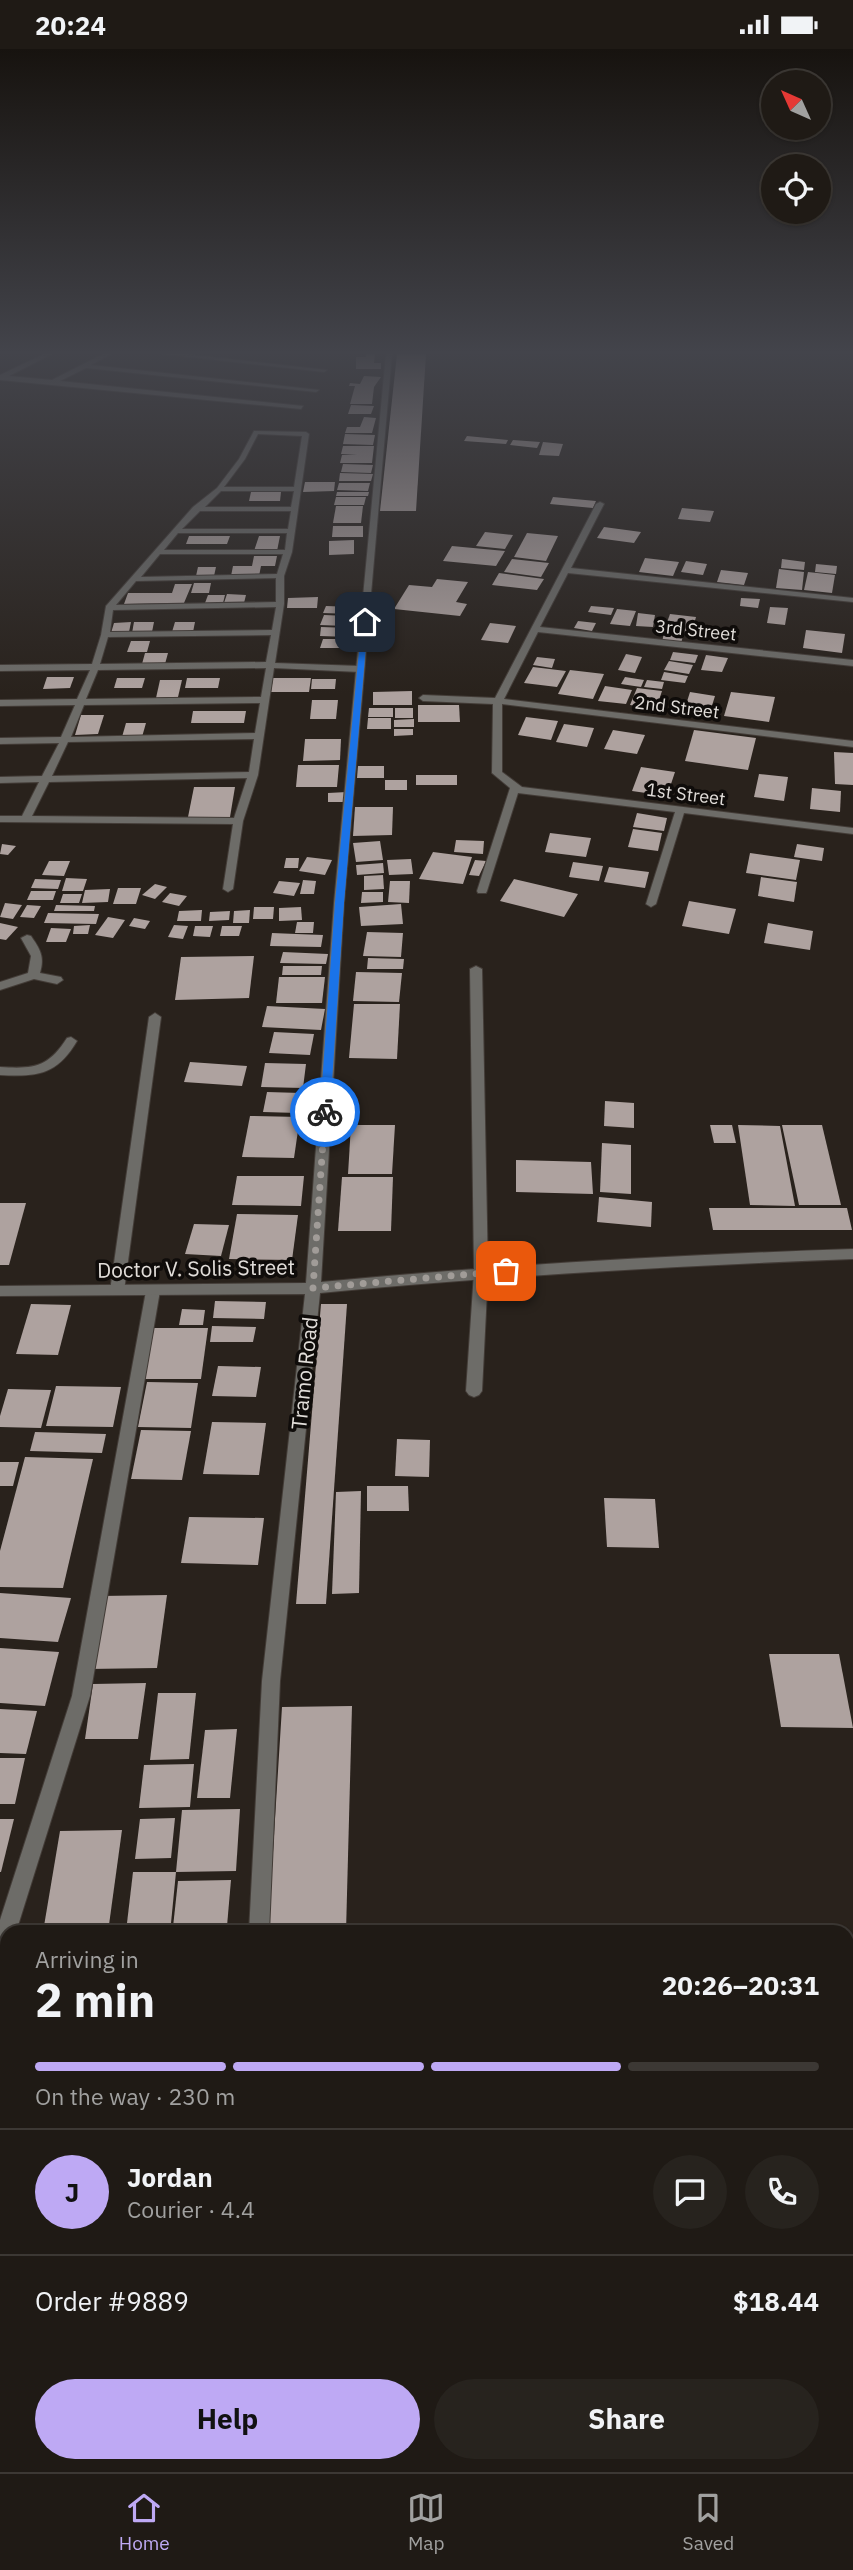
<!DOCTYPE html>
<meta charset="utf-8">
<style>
body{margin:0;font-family:"IBM Plex Sans",sans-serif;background:#27231e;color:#f1f3f6;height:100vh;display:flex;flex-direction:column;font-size:26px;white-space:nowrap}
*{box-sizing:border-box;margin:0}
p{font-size:23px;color:#a1a1a0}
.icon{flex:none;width:38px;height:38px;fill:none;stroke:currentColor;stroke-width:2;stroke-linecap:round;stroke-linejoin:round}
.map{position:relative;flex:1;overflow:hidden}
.details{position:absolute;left:0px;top:1876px;width:854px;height:548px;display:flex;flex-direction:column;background:#1f1a15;border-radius:21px 21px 0 0;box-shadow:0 2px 5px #0004,0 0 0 2px #3c3834}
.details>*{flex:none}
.needle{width:46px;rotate:315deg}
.tools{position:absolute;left:761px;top:21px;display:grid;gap:14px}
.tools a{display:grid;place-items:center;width:70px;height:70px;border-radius:50%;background:#1f1a15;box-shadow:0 2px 5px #0004,0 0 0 2px #3c3834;font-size:35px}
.pin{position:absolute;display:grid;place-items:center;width:60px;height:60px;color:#fff;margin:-30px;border-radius:14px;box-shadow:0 4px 10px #0006}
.courier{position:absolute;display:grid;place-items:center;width:70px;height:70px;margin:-35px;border:5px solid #1a73e8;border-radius:50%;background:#fff;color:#222;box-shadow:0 2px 9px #0007}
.head em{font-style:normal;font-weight:700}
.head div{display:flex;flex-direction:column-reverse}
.head{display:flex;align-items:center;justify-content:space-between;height:119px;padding:0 35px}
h1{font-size:46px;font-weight:700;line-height:52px}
.bar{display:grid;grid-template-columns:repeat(4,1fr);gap:10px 7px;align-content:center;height:84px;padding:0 35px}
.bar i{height:9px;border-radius:5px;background:#3c3834}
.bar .current{background:#bea9f4}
.bar p{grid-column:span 4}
.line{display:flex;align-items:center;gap:18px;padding:0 35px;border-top:2px solid #3c3834}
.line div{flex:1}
.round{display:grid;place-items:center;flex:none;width:74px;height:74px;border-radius:37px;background:#27231e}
.action{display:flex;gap:14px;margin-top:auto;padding:14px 35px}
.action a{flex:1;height:80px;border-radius:42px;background:#bea9f4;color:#111;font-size:28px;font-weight:700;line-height:80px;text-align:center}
.action a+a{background:#27231e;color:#f1f3f6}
.status{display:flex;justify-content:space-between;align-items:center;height:49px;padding:0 35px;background:#1f1a15;direction:ltr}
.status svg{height:19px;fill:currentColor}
.tabs{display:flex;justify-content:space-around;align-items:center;height:98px;border-top:2px solid #3c3834;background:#1f1a15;font-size:19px;color:#a1a1a0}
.tabs a{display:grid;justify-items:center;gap:4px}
.tabs .current{color:#bea9f4}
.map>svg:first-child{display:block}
</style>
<div class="status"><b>20:24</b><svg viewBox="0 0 49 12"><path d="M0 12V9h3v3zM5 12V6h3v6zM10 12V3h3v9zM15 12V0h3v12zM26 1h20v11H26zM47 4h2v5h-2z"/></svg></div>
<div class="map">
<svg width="853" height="2423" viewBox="0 0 853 2423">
<rect width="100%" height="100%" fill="#29221c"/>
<!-- building -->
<g fill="#aea29f">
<polygon points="366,305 375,305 374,314 381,314 381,320 356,320 356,308 366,308"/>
<polygon points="397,305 426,305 416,462 380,462"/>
<polygon points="364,327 381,328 374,338 372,355 350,355 355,337 349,337 350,334 360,335"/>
<polygon points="351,356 374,357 371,365 348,365"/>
<polygon points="364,368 376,369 372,384 345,384 347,378 360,378"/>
<polygon points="345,385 375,386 373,396 343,395"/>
<polygon points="467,387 508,391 506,395 464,392"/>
<polygon points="513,391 540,393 537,399 510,396"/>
<polygon points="543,393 563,395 559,407 539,406"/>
<polygon points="343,397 374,397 372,414 340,414 342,406 357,406 341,405"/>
<polygon points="343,415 373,416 371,424 341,423"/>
<polygon points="340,424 373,425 371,432 339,432"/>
<polygon points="305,433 335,433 334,442 303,443"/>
<polygon points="339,434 370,434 368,442 337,441"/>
<polygon points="251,443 281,443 280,452 249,452"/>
<polygon points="337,443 369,443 368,447 336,447"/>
<polygon points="336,448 366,448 364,456 334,456"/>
<polygon points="553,448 596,452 593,459 550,455"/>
<polygon points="336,457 363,457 361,474 333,474"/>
<polygon points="682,459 714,462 710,473 678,470"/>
<polygon points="333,477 363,477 363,488 332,488"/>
<polygon points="604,478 641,483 634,494 597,489"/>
<polygon points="485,483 513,486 505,500 476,497"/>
<polygon points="527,484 558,487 546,512 514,508"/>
<polygon points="189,487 230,487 227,495 186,495"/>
<polygon points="259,487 280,487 277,502 254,502"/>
<polygon points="354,491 354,505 329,506 329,492"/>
<polygon points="452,497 505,502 496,517 443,512"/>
<polygon points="254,507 277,507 275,517 261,517 259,527 231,527 233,517 252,517"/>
<polygon points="645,509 679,513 673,527 639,523"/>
<polygon points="512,510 549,514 541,528 504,523"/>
<polygon points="782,510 805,513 804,521 781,519"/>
<polygon points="686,512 707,515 703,526 681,523"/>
<polygon points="816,515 837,517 836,525 815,523"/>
<polygon points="198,518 216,518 214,527 196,527"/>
<polygon points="779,520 804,523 802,541 776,539"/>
<polygon points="721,521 748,524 744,536 717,533"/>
<polygon points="808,523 835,526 832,544 804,541"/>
<polygon points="499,524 544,530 537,541 492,536"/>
<polygon points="437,530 468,533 456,553 467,555 460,567 394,560 409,536 432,538"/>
<polygon points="194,534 211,534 209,544 191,544"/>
<polygon points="175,535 192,535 184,554 124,555 128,544 172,544"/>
<polygon points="227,545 246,546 244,554 224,554"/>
<polygon points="208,546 225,546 223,554 205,554"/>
<polygon points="318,548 317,559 287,559 288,549"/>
<polygon points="741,549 760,550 758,559 740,557"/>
<polygon points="326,557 353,558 351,565 323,564"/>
<polygon points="591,557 614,559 611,566 588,563"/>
<polygon points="770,558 788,559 785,576 767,574"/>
<polygon points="617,560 636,562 630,577 610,575"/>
<polygon points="638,564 655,566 653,578 636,577"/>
<polygon points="670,565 696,568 691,586 664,582"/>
<polygon points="324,566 349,567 345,577 320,576"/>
<polygon points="578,572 596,574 592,582 574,579"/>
<polygon points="131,573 129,583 111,584 114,574"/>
<polygon points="134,573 154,573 152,583 132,584"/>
<polygon points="175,573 195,573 193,583 172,583"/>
<polygon points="490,574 516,577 508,594 481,591"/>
<polygon points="321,578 350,579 349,588 320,587"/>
<polygon points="698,579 728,582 726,590 696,587"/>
<polygon points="806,581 845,585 842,604 803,599"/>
<polygon points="664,584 683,586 681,595 662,593"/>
<polygon points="323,590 342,590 340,599 320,599"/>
<polygon points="131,592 150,592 147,603 127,603"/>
<polygon points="673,603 698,606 695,614 670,611"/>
<polygon points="145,604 168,604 165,615 142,615"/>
<polygon points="626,605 642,608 635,624 618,621"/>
<polygon points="706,606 728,609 722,623 701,621"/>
<polygon points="537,608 555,610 552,619 533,616"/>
<polygon points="669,612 693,616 689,625 664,621"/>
<polygon points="533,618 566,622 557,638 524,634"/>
<polygon points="570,621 604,625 593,650 558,645"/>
<polygon points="664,623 688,627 685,634 661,631"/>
<polygon points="47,628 74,628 70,639 43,640"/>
<polygon points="625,628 644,631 641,638 621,635"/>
<polygon points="117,629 145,629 142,639 114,639"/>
<polygon points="187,629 220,629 218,639 185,639"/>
<polygon points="273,629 311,629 309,643 271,643"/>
<polygon points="312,630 336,630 335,640 311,640"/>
<polygon points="160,631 182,631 178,648 156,649"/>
<polygon points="647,631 664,633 662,640 644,638"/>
<polygon points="605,637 632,641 626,655 598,652"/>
<polygon points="637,639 662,642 656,660 630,656"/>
<polygon points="412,642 412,656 373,656 373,643"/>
<polygon points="690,643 715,647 709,666 684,662"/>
<polygon points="731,643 775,648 769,673 724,667"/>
<polygon points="312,651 338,651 336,670 310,670"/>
<polygon points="418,656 459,656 460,673 418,673"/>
<polygon points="369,659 393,659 393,668 368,668"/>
<rect x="395" y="659" width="18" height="10"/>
<polygon points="193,662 246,662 244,674 191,674"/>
<polygon points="81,666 104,666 98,685 75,686"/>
<polygon points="526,668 558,672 551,691 518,686"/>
<polygon points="368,669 391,669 391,680 367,680"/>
<polygon points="414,670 414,678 394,678 394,671"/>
<polygon points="126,674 146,674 142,688 122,688"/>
<polygon points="564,675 594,679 587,698 556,693"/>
<polygon points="394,680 413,680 413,686 394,687"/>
<polygon points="613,681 645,686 637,705 604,700"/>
<polygon points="694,681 756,689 748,721 685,712"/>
<polygon points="305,690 341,690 340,711 303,712"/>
<polygon points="834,703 853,704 853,736 835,735"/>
<polygon points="298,716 339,716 337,738 296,738"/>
<polygon points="358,717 384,717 384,729 357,729"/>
<polygon points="641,718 675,723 667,747 632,742"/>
<polygon points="759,725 788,728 784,752 754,748"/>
<rect x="416" y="726" width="41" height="10"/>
<rect x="385" y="731" width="22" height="10"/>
<polygon points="194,738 235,738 230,768 188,768"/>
<polygon points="812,739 841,742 840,763 810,760"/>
<polygon points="347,743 347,753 328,753 328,744"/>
<polygon points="355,758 393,758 392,786 353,787"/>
<polygon points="637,764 667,769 664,782 633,778"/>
<polygon points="633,780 662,784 658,802 628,798"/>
<polygon points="550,784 591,789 586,808 545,803"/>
<polygon points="456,791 484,792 483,805 454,803"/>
<polygon points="380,792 383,811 356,813 353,794"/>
<polygon points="2,795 16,797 8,806 0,805"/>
<polygon points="797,795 824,799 822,812 794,808"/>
<polygon points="433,803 472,808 463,835 419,830"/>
<polygon points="750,804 800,811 796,831 746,824"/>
<polygon points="307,808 332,811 325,826 299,822"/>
<polygon points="286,809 299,809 298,819 284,819"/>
<polygon points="411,810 413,825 389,826 387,811"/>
<polygon points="475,811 486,812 479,827 469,826"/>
<polygon points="49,812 70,812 64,827 42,826"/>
<polygon points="573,813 603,817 599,832 569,828"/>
<polygon points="383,814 384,824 357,826 356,816"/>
<polygon points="609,818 649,823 645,839 604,833"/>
<polygon points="383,826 384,840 364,841 364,827"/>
<polygon points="761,828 797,833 794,853 758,847"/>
<polygon points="66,829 87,830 83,842 62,842"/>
<polygon points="35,830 61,831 58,840 31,839"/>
<polygon points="514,830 578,845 564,868 500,852"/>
<polygon points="303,831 316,832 314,845 300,845"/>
<polygon points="279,832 300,834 294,847 273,844"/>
<polygon points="390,832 410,832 409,854 388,853"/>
<polygon points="155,835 167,838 155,850 142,846"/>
<polygon points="118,839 141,839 136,855 113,855"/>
<polygon points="110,840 108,853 82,854 85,841"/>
<polygon points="31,842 56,842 53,851 27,851"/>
<polygon points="362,843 383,843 383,853 361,854"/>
<polygon points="170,844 187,847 179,857 162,853"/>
<polygon points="63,845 82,845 79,854 60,854"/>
<polygon points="689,852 736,860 729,885 682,877"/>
<polygon points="5,854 22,856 13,870 0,868"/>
<polygon points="401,855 403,875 361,877 359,858"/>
<polygon points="27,856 41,857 34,869 20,868"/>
<polygon points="56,856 95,857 94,862 54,862"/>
<polygon points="254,858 274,858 273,870 253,870"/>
<polygon points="301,858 302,871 279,872 279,859"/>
<polygon points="202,861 201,872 177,872 179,862"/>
<polygon points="250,861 249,874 233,874 234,862"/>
<polygon points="230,862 229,871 209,872 210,863"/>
<polygon points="48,864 99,865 96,875 44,874"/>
<polygon points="108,868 125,871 113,889 95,886"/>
<polygon points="134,869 150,872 145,880 129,877"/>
<polygon points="297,873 314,873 313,884 295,884"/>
<polygon points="0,874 18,878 6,891 0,890"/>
<polygon points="768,874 813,882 810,901 764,894"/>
<polygon points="90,876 88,885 73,885 74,877"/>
<polygon points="174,876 188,877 183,890 168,888"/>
<polygon points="195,877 213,877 210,888 193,887"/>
<polygon points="222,877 242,877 239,887 220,887"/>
<polygon points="51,879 71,880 66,893 46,893"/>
<polygon points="367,883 403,884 401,908 363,907"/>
<polygon points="272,884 296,885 323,886 321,898 270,897"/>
<polygon points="283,903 328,905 326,915 280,914"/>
<polygon points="254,907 249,949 175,951 181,908"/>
<polygon points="368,909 404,910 403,920 367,920"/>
<polygon points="283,917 322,917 321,926 282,926"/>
<polygon points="356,923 402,924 399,953 353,952"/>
<polygon points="279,928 325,928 322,954 276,954"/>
<polygon points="354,955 400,955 397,1010 349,1009"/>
<polygon points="267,957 325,960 321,981 262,978"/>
<polygon points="274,983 314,985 310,1006 269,1004"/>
<polygon points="190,1013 247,1017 242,1037 184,1033"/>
<polygon points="265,1014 306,1015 303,1039 261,1038"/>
<polygon points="267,1043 301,1044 298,1064 263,1063"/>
<polygon points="605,1052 634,1054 634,1079 604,1077"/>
<polygon points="250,1067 300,1068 294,1109 242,1108"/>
<polygon points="351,1076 395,1076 392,1125 348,1125"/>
<polygon points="710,1076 732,1076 736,1094 714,1094"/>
<polygon points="738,1076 780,1077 795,1157 750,1156"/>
<polygon points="782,1076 822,1076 841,1156 799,1156"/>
<polygon points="602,1094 631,1096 631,1145 600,1143"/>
<polygon points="516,1111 591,1113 593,1145 516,1143"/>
<polygon points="237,1127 304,1127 301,1157 232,1156"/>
<polygon points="342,1128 393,1128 391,1182 338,1182"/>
<polygon points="599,1148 652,1153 651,1178 597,1173"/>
<polygon points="0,1154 26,1154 9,1216 0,1216"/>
<polygon points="709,1159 847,1159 852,1181 713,1181"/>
<polygon points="237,1165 298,1166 292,1211 229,1210"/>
<polygon points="194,1175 229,1176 221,1207 185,1205"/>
<polygon points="215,1252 266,1253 264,1270 213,1269"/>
<polygon points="31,1255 71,1256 58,1306 16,1305"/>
<polygon points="321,1255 347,1255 326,1555 296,1555"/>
<polygon points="182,1260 205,1261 203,1276 179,1276"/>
<polygon points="212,1277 256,1278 253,1293 210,1293"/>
<polygon points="154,1279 208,1279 201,1330 145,1330"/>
<polygon points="218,1317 261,1318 256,1348 212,1347"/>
<polygon points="147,1333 198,1334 191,1379 138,1378"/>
<polygon points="56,1337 121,1338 113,1378 46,1377"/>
<polygon points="8,1340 51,1341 41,1379 0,1378 0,1367"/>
<polygon points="212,1373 266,1374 259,1426 203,1425"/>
<polygon points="141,1381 191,1382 182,1431 131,1430"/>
<polygon points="35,1383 106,1385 102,1404 30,1402"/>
<polygon points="397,1390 430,1391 429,1428 395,1427"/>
<polygon points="25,1408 93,1410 63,1539 0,1538 0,1502"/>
<polygon points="0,1413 19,1413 13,1437 0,1437"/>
<polygon points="367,1437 408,1437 409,1462 367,1462"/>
<polygon points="361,1442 359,1544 332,1545 336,1443"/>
<polygon points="604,1449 655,1450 659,1499 607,1498"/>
<polygon points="189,1468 264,1469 258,1516 181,1514"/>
<polygon points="0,1544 71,1549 58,1593 0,1589"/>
<polygon points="167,1546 157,1619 88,1620 100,1547"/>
<polygon points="0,1599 59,1603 45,1657 0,1654"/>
<polygon points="769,1605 839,1605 853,1679 781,1678"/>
<polygon points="146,1634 138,1690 85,1690 93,1635"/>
<polygon points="158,1644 196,1644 189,1710 150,1711"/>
<polygon points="352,1657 346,1883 268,1883 282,1658"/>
<polygon points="0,1660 37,1662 26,1705 0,1704"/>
<polygon points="237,1680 230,1749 197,1749 205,1681"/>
<polygon points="0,1709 25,1709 15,1755 0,1755"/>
<polygon points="194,1715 190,1758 139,1759 144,1716"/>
<polygon points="240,1760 236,1822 176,1823 182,1761"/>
<polygon points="175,1769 171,1809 135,1810 140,1770"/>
<polygon points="0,1770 14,1770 1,1823 0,1823"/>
<polygon points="122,1781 108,1883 43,1883 60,1782"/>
<polygon points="133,1823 176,1823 171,1874 127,1874"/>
<polygon points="231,1831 227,1877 173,1878 178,1832"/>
<polygon points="7,2000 7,2057 0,2055 0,2020"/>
<rect x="345" y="2417" width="163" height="6"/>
<polygon points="574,2417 655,2417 656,2423 574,2423"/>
</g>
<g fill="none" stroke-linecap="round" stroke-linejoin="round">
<defs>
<g id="minor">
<polygon points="44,305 52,305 9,327 52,331 103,305 111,305 91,316 319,341 316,343 86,319 60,332 303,357 301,360 0,331 0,326"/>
<polygon points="163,305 186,305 327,321 324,323"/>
<path d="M254 382 306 383 309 385 292 503 284 527V555L275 614 360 617 364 620 360 623 274 619 258 726 243 772 233 840 228 843 223 840 233 775 0 773V767H22L39 733 0 734V728L42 727 59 694 0 695V689L61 688 75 656 0 657V651L77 650 90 621 0 622V616L92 615 101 586 106 557 193 458 217 439 239 410ZM258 385 302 387 294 438H224L245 410ZM221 442H294L291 458H205ZM200 462H291L288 480H182ZM178 484H287L285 501H164ZM160 505H283L277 525 141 528ZM276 529V553L116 556 136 532ZM276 558 272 581 110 583 113 561ZM271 586 266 613 100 615 108 588ZM266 619 261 648 86 650 98 621ZM260 654 255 684 71 688 84 656ZM254 690 249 723 52 727 68 693ZM247 729 234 769 32 767 49 733Z"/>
<polygon points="600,453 604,455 571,519 853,549 853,553 568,524 540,578 853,611 853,617 538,583 504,650 853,692 853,698 502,655 502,723 522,738 853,779 853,785 684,764 656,855 651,858 646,855 675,763 518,744 487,842 486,844 478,844 477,842 510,739 492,724 493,655 423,652 419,649 423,646 495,649 596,455"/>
<path d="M27 886 31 887C40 900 45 908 40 924L61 928 63 931 57 935 34 930 0 941V933L28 924 31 907 21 889Z"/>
<polygon points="476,917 482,920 488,1223 482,1342 479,1346 474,1348 469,1346 466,1342 474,1223 470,920"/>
<polygon points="155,964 161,968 124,1242 122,1246 112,1246 110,1242 149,968"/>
<path d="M71 988 77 992C57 1026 37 1028 0 1026V1018C33 1020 48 1019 67 989Z"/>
<polygon points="153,1237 158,1238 160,1242 90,1647 16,1883 7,1883 7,1910 0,1913 0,1871 72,1647 146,1242 148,1238"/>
<polygon points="853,2260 853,2284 847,2285 847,2261"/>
</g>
<g id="tertiary">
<path d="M386 305H392L344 854 321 1233C498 1216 675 1206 853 1200V1210C675 1217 497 1227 320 1244L280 1632 269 1883H249L262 1632 305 1245 0 1247V1237L306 1234 334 854Z"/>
<rect x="217" y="2417" width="24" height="6"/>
</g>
</defs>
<!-- minor casing -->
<use href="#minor" stroke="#433c37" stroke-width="2"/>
<!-- tertiary casing -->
<use href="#tertiary" stroke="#433c37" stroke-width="2"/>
<!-- minor -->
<use href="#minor" fill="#6d6c68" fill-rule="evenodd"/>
<!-- tertiary -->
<use href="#tertiary" fill="#6d6c68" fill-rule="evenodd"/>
</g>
<!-- sky -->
<linearGradient id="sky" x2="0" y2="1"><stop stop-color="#17130f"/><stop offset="0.47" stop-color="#43444b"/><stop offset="1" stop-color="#43444b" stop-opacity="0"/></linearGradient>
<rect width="853" height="645" fill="url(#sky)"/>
<!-- route -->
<polygon fill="#1a73e8" points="362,571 368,573 344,854 330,1063 325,1066 320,1063 335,854"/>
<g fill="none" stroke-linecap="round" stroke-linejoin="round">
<!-- done -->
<polyline stroke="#a19c98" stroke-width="7" stroke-dasharray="0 12.6" points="325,1063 313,1239 506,1222"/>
</g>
<g text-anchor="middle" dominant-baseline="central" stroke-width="7" stroke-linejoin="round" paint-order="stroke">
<!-- far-street labels -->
<g font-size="18" fill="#e2deda" stroke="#0f0c0a">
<text transform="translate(696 581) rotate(6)">3rd Street</text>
<text transform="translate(677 658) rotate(7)">2nd Street</text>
<text transform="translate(686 745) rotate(7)">1st Street</text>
</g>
<!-- street labels -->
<g font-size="21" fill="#e2deda" stroke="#0f0c0a">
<text transform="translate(196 1219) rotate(-1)">Doctor V. Solis Street</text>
<text transform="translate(304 1324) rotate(-84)">Tramo Road</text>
</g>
</g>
</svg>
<div class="tools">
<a><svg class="needle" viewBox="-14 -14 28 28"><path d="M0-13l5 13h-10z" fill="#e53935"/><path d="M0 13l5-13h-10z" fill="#a1a1a0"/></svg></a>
<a><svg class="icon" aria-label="locate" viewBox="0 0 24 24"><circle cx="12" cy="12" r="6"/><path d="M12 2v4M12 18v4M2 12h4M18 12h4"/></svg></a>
</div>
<div class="pin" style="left:506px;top:1222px;background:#ea580c"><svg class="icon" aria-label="bag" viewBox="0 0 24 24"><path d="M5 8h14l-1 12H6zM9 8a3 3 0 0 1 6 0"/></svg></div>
<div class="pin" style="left:365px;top:573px;background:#1f2937"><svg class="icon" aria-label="home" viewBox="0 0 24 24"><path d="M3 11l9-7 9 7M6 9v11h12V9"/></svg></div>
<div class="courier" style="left:325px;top:1063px"><svg class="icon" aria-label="bike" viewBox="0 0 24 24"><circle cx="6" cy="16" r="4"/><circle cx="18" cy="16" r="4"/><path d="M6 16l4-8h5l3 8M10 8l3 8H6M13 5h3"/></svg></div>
<section class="details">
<div class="head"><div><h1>2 min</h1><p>Arriving in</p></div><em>20:26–20:31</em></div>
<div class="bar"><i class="current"></i><i class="current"></i><i class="current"></i><i></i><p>On the way · 230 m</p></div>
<div class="line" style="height:126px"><b class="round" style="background:#bea9f4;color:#111">J</b><div><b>Jordan</b><p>Courier · 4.4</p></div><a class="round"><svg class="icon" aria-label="chat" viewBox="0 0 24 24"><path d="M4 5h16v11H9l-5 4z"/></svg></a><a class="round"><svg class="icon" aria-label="phone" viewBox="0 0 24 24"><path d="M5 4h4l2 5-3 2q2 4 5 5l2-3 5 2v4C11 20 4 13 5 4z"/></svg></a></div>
<div class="line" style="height:91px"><div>Order #9889</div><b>$18.44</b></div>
<div class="action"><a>Help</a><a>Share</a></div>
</section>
</div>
<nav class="tabs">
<a class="current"><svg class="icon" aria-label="home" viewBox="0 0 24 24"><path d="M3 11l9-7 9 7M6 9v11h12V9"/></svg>Home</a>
<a><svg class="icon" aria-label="map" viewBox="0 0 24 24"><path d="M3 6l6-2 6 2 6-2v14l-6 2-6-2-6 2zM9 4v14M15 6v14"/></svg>Map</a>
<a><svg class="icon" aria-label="saved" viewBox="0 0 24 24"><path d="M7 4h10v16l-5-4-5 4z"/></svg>Saved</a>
</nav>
